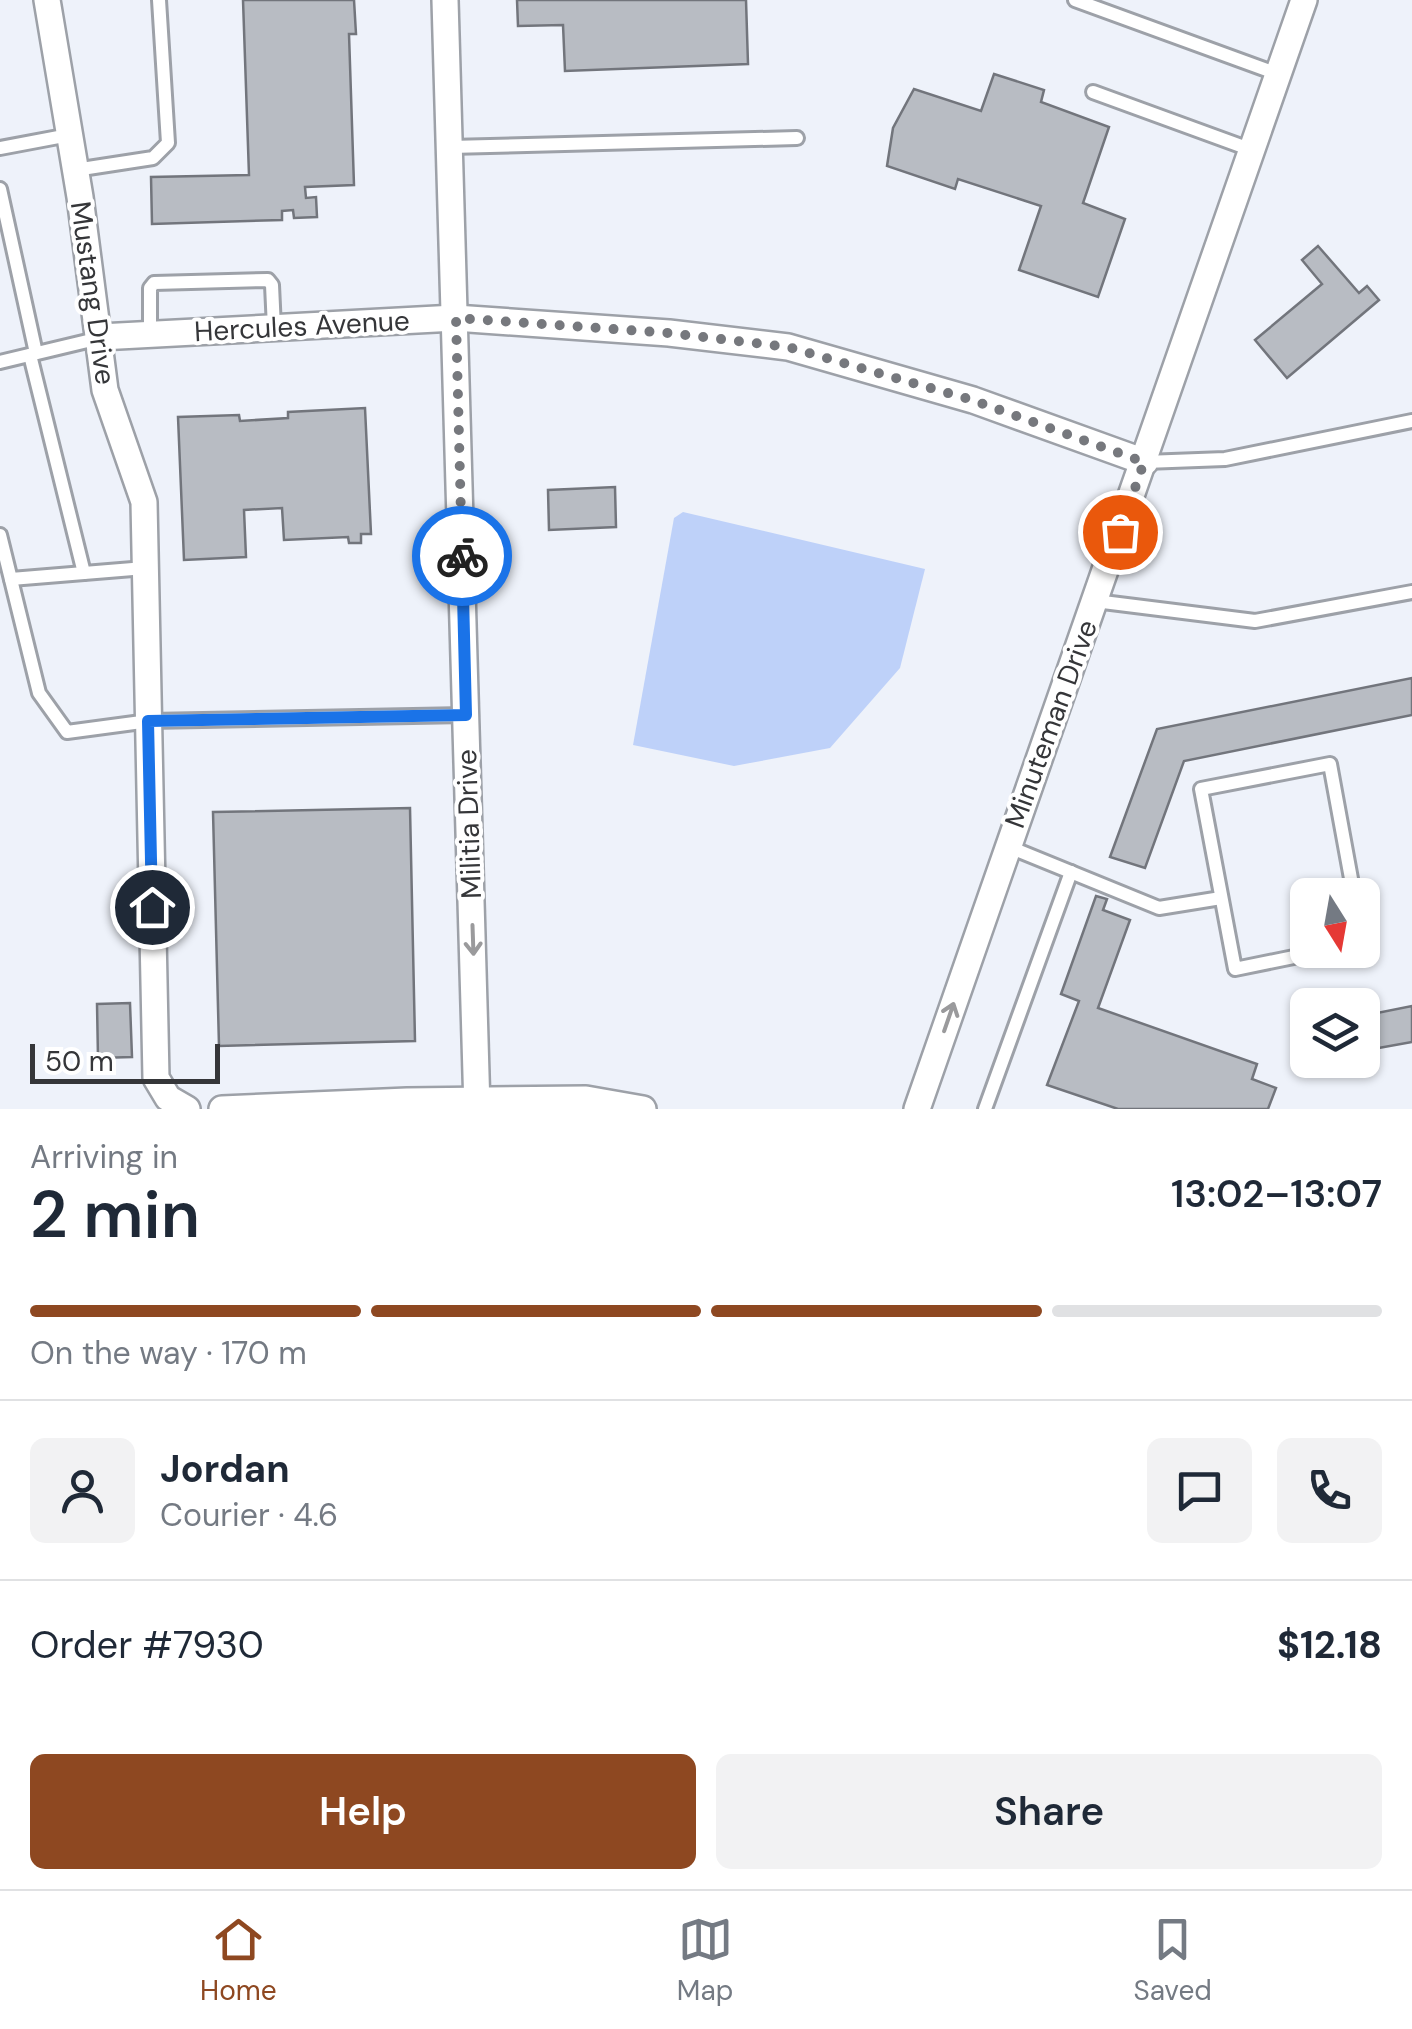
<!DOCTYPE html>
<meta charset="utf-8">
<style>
body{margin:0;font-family:"DM Sans",sans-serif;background:#f2f2f3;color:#1f2937;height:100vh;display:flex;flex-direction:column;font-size:38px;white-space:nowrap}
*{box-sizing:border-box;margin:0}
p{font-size:32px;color:#747a83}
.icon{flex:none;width:55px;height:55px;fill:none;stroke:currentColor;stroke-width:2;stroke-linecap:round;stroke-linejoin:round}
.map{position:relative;height:1109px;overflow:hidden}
.details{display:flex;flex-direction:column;background:#fff;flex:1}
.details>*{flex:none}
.needle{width:65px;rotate:169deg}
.tools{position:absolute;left:1290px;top:878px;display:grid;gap:20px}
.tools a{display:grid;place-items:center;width:90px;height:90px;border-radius:15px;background:#fff;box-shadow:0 2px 8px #0004;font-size:50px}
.scale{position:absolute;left:30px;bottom:25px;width:190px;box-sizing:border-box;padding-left:10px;border:5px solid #353639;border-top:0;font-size:28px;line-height:35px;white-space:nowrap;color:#353639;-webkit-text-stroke:8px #fff;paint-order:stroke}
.pin{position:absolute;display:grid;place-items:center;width:85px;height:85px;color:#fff;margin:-42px;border:5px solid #fff;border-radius:50%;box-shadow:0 2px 10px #0007}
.courier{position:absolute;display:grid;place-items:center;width:100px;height:100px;margin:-50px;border:8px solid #1a73e8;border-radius:50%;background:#fff;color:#222;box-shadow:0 2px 12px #0007}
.head em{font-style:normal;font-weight:600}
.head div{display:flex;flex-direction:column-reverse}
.head{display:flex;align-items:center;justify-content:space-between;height:170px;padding:0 30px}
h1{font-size:65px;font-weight:600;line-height:75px}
.bar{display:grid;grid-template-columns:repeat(4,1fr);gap:15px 10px;align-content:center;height:120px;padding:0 30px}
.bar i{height:12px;border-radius:8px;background:#e0e1e3}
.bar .current{background:#8e4821}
.bar p{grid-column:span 4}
.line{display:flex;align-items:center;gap:25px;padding:0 30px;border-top:2px solid #e0e1e3}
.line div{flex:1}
.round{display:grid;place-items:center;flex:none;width:105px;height:105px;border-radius:15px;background:#f2f2f3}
.primary-button{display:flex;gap:20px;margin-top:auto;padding:20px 30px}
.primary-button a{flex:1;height:115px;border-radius:15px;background:#8e4821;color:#fff;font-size:40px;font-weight:600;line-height:115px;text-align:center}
.primary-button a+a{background:#f2f2f3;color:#1f2937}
.menu{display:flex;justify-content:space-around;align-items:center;height:140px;border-top:2px solid #e0e1e3;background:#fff;font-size:28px;color:#747a83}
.menu a{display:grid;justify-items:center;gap:5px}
.menu .current{color:#8e4821}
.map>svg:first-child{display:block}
</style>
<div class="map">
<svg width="1412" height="1109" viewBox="0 0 1412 1109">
<rect width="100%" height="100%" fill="#eef2fa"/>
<!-- green -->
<polygon fill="#bed1f9" points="683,512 925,569 900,668 830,748 734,766 633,745 674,518"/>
<!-- building -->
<g fill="#b8bcc3" stroke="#72757c" stroke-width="2.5">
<polygon points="243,0 354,0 356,34 349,34 354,185 305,187 306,198 316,197 317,217 294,218 293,210 282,211 282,220 152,224 151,177 249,175"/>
<polygon points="517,0 746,0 748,64 565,71 563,25 518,26"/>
<polygon points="994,74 1044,90 1041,102 1109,127 1083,203 1125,219 1098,297 1019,270 1041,206 958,179 955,189 887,166 893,128 914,89 981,111"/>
<polygon points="1318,246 1359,293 1367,286 1379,300 1287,378 1255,340 1322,284 1302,260"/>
<polygon points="365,408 371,534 361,534 361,543 349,543 348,537 284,540 282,508 244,510 246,557 184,560 178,417 239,415 240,421 288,418 288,412"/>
<polygon points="615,487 616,527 549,530 548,490"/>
<polygon points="1412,678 1412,715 1184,761 1145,868 1110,857 1157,729"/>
<polygon points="410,808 415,1041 219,1046 213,812"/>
<polygon points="1096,896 1107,899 1103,910 1130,920 1098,1008 1257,1064 1252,1079 1276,1088 1268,1109 1118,1109 1047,1085 1079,1001 1061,994"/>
<polygon points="130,1003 132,1057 98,1058 97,1004"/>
<polygon points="1412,1006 1412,1042 1362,1051 1362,1016"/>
</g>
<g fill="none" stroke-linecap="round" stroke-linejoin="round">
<defs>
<g id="service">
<polyline points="1075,0 1278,74"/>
<polyline points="1093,92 1252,150"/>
<polyline points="450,147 797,138"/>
<polyline points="0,148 69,135"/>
<polyline points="75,170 153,158 168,143 159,0"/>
<polyline points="0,189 36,353"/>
<polyline points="150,335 150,288 154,283 268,280 272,285 274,328"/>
<polyline points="30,355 84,573"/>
<polyline points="0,362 100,338"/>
<polyline points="1145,462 1225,459 1412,421"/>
<polyline points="0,535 39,693 67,732 149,721 466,715"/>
<polyline points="11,579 145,568"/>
<polyline points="1095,601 1255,621 1412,592"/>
<polyline points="1007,846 1159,908 1221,898"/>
<polyline points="1362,940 1362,943"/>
<polyline points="1328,950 1235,969 1201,789 1330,764 1354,895"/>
<polyline points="985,1109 1071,872"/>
</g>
<g id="minor">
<polyline points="47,0 80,197 105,390 144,502 156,1078 168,1098 187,1109"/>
<polyline points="445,0 477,1109"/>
<polyline points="100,337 455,318 669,333 788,347 973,400 1145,462"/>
<polyline points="222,1109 407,1101 586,1099 643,1109"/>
<polyline points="917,1109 1304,0"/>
</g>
</defs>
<!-- service casing -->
<use href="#service" stroke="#9da1a8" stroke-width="18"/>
<!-- minor casing -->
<use href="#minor" stroke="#9da1a8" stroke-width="30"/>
<!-- service -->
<use href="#service" stroke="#fff" stroke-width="12"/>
<!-- minor -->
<use href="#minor" stroke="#fff" stroke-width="25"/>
</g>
<!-- one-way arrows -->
<defs><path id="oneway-shaft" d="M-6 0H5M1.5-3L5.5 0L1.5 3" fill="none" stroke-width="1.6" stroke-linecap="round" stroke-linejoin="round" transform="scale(2.5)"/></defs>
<g stroke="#9a9a9c">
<use href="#oneway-shaft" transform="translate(473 940) rotate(88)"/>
<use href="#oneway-shaft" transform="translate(949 1017) rotate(-71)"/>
</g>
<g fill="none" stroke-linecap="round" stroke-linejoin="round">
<!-- done -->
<polyline stroke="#76787d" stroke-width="10" stroke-dasharray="0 18" points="462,556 456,318 669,333 788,347 972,400 1144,462 1120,532"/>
<!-- route -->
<polyline stroke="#1a73e8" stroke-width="12" points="152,907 148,721 466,715 462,556"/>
</g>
<g text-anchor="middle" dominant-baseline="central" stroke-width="8" stroke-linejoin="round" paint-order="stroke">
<!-- street labels -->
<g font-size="28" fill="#353639" stroke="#fff">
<text transform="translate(93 293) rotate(82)">Mustang Drive</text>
<text transform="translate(302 326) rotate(-3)">Hercules Avenue</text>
<text transform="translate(1051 724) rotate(-70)">Minuteman Drive</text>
<text transform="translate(469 824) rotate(-92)">Militia Drive</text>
</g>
</g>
</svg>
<div class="tools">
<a><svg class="needle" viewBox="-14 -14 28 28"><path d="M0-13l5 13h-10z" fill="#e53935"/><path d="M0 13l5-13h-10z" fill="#747a83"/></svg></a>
<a><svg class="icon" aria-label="layers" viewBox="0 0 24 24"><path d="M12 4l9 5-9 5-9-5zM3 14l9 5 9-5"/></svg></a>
</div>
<div class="scale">50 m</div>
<div class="pin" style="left:1120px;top:532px;background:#ea580c"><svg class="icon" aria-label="bag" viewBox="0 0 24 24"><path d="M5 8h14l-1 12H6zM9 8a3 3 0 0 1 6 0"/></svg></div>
<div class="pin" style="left:152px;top:907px;background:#1f2937"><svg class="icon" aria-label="home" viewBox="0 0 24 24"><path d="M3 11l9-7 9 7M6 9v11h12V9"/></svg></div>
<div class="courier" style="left:462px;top:556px"><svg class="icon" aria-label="bike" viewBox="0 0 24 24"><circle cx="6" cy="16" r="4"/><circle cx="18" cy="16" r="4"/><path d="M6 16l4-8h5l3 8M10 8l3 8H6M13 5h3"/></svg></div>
</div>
<section class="details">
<div class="head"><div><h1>2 min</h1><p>Arriving in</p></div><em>13:02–13:07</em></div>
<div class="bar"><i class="current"></i><i class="current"></i><i class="current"></i><i></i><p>On the way · 170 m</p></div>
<div class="line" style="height:180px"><a class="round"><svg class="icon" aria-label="person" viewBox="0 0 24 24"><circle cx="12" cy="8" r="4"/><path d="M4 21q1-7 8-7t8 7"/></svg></a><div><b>Jordan</b><p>Courier · 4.6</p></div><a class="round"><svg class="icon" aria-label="chat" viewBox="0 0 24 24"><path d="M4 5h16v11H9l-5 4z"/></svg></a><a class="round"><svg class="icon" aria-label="phone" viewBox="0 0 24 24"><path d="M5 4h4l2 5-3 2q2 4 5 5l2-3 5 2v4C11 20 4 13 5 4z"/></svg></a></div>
<div class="line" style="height:130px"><div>Order #7930</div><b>$12.18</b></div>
<div class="primary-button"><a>Help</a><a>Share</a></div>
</section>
<nav class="menu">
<a class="current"><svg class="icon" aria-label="home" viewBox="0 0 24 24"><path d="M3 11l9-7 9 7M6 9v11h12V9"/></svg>Home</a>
<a><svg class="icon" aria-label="map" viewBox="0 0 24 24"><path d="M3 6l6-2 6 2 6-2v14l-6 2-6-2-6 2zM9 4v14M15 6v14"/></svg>Map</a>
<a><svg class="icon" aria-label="saved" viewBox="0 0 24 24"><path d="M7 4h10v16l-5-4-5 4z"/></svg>Saved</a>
</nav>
